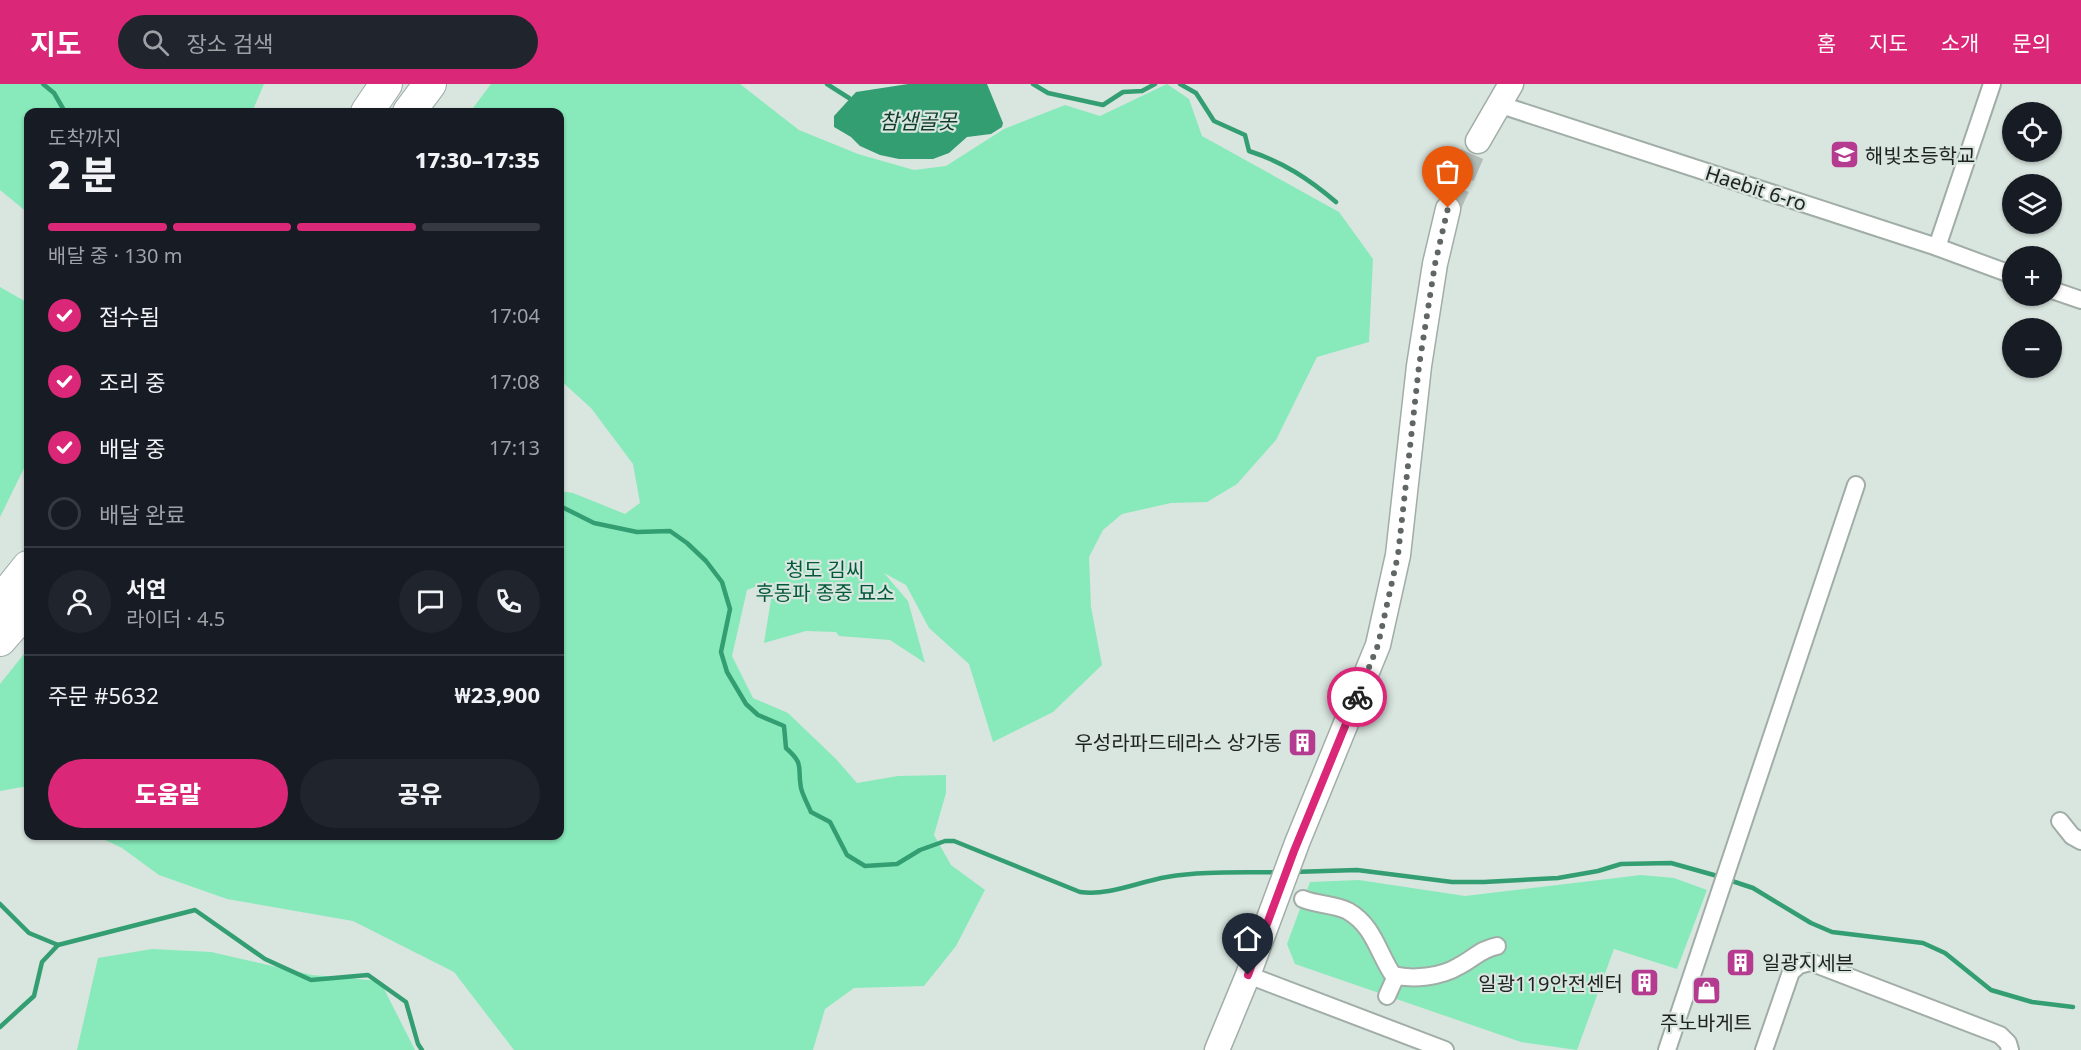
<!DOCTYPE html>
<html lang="ko">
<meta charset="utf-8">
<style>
body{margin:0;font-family:"Noto Sans","Noto Sans KR",sans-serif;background:#20242c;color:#f1f3f6;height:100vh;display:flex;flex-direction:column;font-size:22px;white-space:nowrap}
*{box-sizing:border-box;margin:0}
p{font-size:20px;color:#9ea1a6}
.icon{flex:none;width:33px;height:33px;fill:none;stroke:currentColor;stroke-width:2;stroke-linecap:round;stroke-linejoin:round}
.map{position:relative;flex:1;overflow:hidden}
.panel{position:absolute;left:24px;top:24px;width:540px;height:732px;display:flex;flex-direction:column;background:#171b24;border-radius:12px;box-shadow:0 2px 4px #0004}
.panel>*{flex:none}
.fabs{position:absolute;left:2002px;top:18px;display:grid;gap:12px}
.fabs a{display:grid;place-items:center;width:60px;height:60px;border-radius:50%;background:#171b24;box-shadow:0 2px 4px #0004;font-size:30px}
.pin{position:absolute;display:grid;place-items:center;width:51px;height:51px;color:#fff;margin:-62px -26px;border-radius:50% 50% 50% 0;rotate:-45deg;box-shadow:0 0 6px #0007}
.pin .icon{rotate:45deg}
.courier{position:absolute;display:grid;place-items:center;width:60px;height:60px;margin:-30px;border:4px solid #db2777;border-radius:50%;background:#fff;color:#222;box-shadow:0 2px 8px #0007}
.head em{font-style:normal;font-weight:800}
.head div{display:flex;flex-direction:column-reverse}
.head{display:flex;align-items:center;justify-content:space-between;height:102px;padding:0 24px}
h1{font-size:39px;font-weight:800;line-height:45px}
.bar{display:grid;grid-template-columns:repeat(4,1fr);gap:9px 6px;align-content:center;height:72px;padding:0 24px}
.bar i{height:8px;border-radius:4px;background:#363941}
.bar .selected{background:#db2777}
.bar p{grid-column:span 4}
.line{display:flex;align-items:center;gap:15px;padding:0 24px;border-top:2px solid #363941}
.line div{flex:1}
.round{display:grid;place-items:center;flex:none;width:63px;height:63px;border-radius:32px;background:#20242c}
ol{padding:0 24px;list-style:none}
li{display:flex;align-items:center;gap:18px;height:66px}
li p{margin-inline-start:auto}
li .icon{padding:6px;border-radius:50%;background:#db2777;color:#fff;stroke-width:4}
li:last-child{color:#9ea1a6}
li i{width:33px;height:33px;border:3px solid #363941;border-radius:50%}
.action{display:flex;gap:12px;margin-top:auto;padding:12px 24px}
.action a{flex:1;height:69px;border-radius:36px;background:#db2777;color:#fff;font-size:24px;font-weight:800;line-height:69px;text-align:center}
.action a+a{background:#20242c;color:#f1f3f6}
header{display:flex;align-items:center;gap:36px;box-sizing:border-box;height:84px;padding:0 30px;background:#db2777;color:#fff}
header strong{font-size:28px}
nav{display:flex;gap:33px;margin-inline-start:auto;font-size:21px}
.search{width:420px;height:54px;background:#20242c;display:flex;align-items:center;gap:15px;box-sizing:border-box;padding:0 21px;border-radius:33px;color:#9ea1a6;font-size:22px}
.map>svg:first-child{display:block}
</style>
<header>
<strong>지도</strong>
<div class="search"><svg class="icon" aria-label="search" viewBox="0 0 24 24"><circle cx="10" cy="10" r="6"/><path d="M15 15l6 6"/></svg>장소 검색</div>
<nav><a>홈</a><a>지도</a><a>소개</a><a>문의</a></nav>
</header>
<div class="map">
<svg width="2081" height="966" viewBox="0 0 2081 966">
<rect width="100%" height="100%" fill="#d9e5df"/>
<!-- green -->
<g fill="#88eabb">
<polygon points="0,0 264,0 252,28 28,28 28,129 0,106"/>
<polygon points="491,0 740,0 799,46 858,70 914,86 946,82 1004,45 1065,21 1100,32 1167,0 1189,15 1202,52 1339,128 1373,175 1369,258 1317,273 1276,356 1237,400 1207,418 1171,419 1122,430 1103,446 1089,473 1091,523 1102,581 1053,628 993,658 969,580 929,544 906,501 884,489 908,517 925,579 890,556 839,552 836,548 806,547 764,559 773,503 760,501 747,506 732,572 753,614 788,629 836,675 857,699 898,692 946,691 946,709 934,751 951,781 985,806 956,862 924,902 854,904 825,925 813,966 514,966 454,888 353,837 227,815 159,791 122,764 97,752 560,752 560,407 573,409 625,430 640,419 633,380 591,324 560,296 560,28 470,28"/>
<polygon points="0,203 28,219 28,376 0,433"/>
<polygon points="28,565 28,702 0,707 0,600"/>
<polygon points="1641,791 1674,794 1707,806 1677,885 1614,865 1577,966 1521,958 1295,880 1287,860 1310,798 1359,796 1465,812"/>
<polygon points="152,865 211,868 312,891 380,897 415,966 77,966 98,874"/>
</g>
<!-- water -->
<polygon fill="#339e72" points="908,0 987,0 1003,39 1002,43 991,50 967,53 949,69 933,75 899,75 880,71 860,62 851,53 834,43 834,32 856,8"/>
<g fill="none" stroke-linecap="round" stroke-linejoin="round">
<!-- stream -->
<g stroke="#339e72" stroke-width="4.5">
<polyline points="43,0 54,9 65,28"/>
<polyline points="827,0 849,14"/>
<polyline points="1033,0 1048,9 1103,21 1123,8 1142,7 1155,0"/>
<path d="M1180 0 1196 9 1214 37 1245 51 1249 67C1283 78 1309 95 1336 118"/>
<path d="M560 422 594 439 637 448 670 447 687 459 706 477 722 498 730 525 721 568 727 588 746 620 758 631 784 642 786 664C805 681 797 682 801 704 803 712 808 721 811 728L830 738 847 771 865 782 897 780 920 766 945 757H954L1080 808C1110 812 1137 798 1167 793 1204 787 1241 789 1279 788"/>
<polyline points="1293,788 1357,786 1452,798 1484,798 1558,794 1598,787 1621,780 1671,779 1721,793"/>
<polyline points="1729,796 1753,804 1811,839 1832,848 1923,859 1945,869 1991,906 2032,918 2073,923"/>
<polyline points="0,820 29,849 58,861 195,826 265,875 311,896 368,891 406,918 418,960 422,966"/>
<polyline points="0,943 34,912 42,878 58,861"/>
</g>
<!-- secondary-tunnel -->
<polyline stroke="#b4beb9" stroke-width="24" stroke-dasharray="24 12" stroke-linecap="butt" points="1448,125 1478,57"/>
<defs>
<g id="street">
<polyline points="1498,20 1937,163 2013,191"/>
<polyline points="1937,163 1992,0"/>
<polyline points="2052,206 2081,216"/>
<polyline points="2060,737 2072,752 2081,757"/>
<path d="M1303 815C1317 821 1335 820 1348 827 1374 842 1378 869 1393 891 1413 896 1441 893 1459 882 1473 875 1481 865 1497 862"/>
<polyline points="1248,891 1445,966"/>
<polyline points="1387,912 1396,892"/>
<polyline points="1667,966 1856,401"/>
<polyline points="1764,966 1791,888 1799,881 1810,878 2000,951 2008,959 2010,966"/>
</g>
<g id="secondary">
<polyline points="1478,57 1511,0"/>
<polyline points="1217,966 1248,891 1297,759 1378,561 1398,471 1419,282 1435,180 1448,125"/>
</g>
<g id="highway">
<polyline points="367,28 386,0"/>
<polyline points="409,28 430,0"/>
<polyline points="0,518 28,483"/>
<polyline points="0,556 28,524"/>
</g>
</defs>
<!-- street casing -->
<use href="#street" stroke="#a1ada7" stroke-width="20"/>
<!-- secondary casing -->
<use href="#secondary" stroke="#a1ada7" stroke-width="27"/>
<!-- highway casing -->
<use href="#highway" stroke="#a1ada7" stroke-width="34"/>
<!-- street -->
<use href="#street" stroke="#fff" stroke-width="16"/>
<!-- secondary -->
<use href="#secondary" stroke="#fff" stroke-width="24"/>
<!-- highway -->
<use href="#highway" stroke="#fff" stroke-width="32"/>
</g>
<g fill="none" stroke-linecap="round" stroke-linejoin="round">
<!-- done -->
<polyline stroke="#5f6663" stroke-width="6" stroke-dasharray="0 10.8" points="1357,613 1378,561 1398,471 1419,282 1435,180 1448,124"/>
<!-- route -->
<polyline stroke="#db2777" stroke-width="8" points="1248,891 1294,767 1357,613"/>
</g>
<!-- icons -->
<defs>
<symbol id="school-square" viewBox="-11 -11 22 22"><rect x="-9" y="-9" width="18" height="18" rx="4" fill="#b43b8f" stroke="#d9e5df"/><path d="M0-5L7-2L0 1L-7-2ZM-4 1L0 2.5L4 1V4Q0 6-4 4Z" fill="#fff"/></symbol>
<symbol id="building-square" viewBox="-11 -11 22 22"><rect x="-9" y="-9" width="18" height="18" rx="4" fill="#b43b8f" stroke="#d9e5df"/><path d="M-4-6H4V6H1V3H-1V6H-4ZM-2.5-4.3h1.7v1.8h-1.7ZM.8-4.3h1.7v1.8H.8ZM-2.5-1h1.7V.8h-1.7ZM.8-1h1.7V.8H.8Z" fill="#fff"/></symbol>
<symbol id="shop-square" viewBox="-11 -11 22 22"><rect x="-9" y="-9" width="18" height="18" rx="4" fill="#b43b8f" stroke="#d9e5df"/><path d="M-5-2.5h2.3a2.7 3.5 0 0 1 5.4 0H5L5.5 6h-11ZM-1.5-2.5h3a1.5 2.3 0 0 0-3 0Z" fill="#fff"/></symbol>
</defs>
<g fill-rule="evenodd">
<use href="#school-square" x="1828" y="54" width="33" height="33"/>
<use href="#building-square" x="1286" y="642" width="33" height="33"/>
<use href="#building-square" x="1724" y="862" width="33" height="33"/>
<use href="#building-square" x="1628" y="882" width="33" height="33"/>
<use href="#shop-square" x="1690" y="890" width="33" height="33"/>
</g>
<g text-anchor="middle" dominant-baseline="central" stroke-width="4.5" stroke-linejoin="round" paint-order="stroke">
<!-- poi labels -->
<g font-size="20" fill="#1e2220" stroke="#d9e5df" text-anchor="start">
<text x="1865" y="71">해빛초등학교</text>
<text x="1282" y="658" text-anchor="end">우성라파드테라스 상가동</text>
<text x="1762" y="878">일광지세븐</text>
<text x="1623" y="899" text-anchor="end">일광119안전센터</text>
<text x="1706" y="938" text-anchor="middle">주노바게트</text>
</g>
<!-- street labels -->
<g font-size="20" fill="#1e2220" stroke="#d9e5df">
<text transform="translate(1756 104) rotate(18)">Haebit 6-ro</text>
</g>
<!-- park labels -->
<g font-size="20" fill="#00583a" stroke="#d9e5df">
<text x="825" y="485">청도 김씨<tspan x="825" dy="23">후동파 종중 묘소</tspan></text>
</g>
<!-- water labels -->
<g font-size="21" font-style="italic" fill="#113d2b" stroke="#d9e5df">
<text x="918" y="37">참샘골못</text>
</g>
</g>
</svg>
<div class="fabs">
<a><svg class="icon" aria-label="locate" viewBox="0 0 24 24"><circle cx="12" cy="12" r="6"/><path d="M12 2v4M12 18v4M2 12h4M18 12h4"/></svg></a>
<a><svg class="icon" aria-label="layers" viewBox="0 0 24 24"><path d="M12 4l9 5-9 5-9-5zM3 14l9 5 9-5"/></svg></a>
<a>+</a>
<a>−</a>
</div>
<div class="pin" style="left:1448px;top:124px;background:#ea580c"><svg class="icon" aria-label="bag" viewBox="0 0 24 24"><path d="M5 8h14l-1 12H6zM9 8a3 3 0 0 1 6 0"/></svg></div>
<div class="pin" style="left:1248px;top:891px;background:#1f2937"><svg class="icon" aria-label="home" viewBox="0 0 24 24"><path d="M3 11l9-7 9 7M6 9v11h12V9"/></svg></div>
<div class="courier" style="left:1357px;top:613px"><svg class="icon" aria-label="bike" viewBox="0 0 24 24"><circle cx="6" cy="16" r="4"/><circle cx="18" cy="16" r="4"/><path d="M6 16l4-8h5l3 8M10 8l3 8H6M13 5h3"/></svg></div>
<section class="panel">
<div class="head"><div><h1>2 분</h1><p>도착까지</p></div><em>17:30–17:35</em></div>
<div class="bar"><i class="selected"></i><i class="selected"></i><i class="selected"></i><i></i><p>배달 중 · 130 m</p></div>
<ol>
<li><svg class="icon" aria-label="check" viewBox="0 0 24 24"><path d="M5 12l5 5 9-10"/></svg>접수됨<p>17:04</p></li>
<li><svg class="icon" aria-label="check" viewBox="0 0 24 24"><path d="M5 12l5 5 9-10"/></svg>조리 중<p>17:08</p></li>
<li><svg class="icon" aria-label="check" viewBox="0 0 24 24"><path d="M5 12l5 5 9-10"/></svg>배달 중<p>17:13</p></li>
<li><i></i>배달 완료</li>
</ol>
<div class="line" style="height:108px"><a class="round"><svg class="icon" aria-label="person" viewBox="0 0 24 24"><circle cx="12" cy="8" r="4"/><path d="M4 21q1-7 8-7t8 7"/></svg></a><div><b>서연</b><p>라이더 · 4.5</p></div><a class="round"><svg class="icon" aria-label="chat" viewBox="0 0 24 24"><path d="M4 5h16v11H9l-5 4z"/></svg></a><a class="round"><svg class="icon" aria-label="phone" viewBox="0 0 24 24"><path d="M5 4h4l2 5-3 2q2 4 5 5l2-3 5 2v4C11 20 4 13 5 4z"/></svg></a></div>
<div class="line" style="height:78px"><div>주문 #5632</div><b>₩23,900</b></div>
<div class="action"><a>도움말</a><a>공유</a></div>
</section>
</div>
